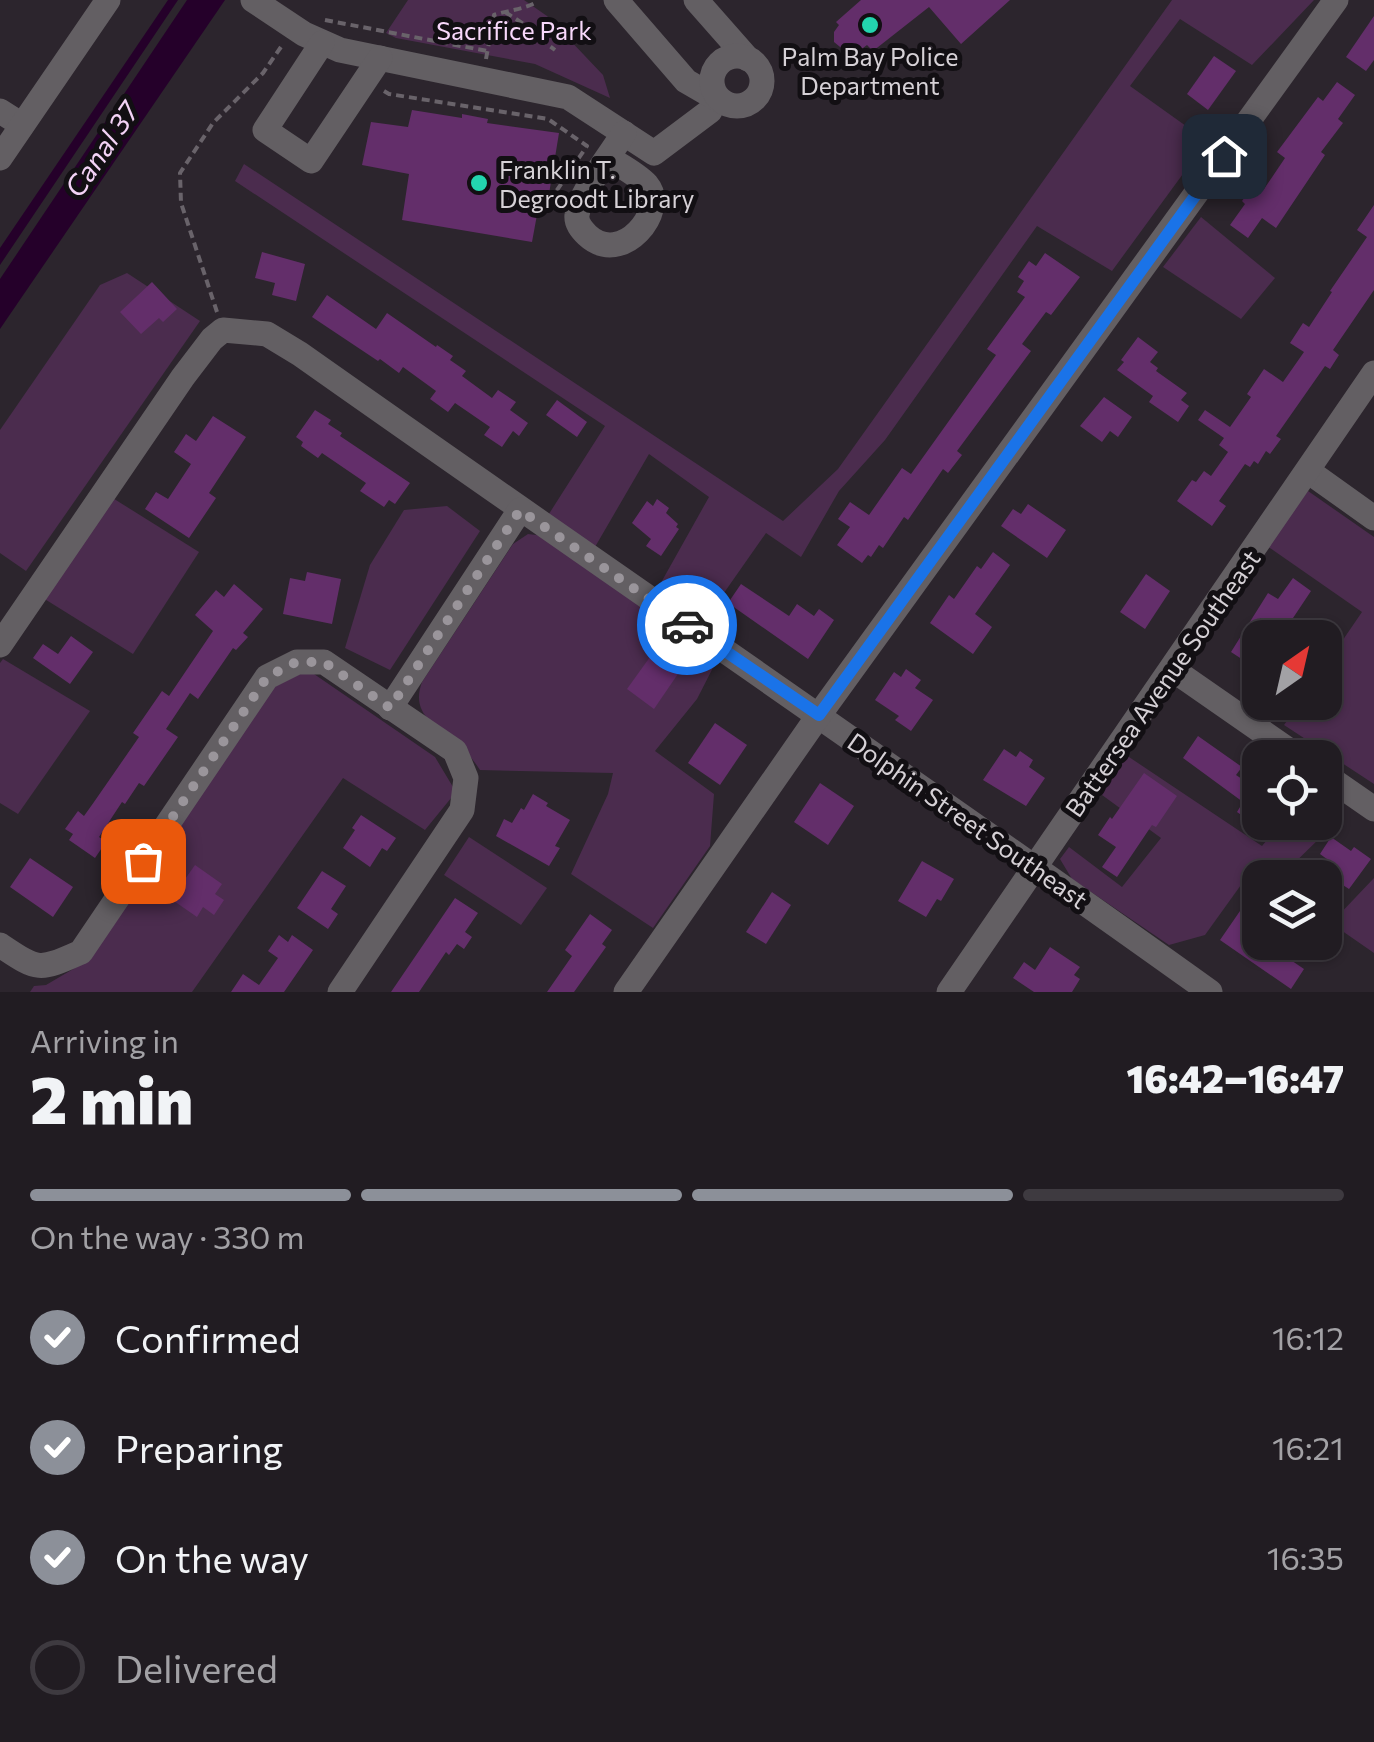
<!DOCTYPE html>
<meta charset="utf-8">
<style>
body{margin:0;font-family:Commissioner,sans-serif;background:#29252a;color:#f1f3f6;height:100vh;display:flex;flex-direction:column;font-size:38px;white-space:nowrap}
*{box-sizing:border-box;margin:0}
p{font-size:32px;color:#a2a1a5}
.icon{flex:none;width:55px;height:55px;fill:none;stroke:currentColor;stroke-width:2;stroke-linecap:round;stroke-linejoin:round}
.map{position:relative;height:992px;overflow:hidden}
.drawer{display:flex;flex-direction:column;background:#211c22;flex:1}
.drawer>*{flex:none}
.needle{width:65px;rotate:34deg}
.buttons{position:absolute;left:1242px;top:620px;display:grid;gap:20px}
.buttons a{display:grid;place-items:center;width:100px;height:100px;border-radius:20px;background:#211c22;box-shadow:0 2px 8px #0004,0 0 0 2px #3e3a40;font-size:50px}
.pin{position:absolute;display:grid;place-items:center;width:85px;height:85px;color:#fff;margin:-42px;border-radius:20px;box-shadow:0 5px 15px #0006}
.courier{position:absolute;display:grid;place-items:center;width:100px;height:100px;margin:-50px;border:8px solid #1a73e8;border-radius:50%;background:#fff;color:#222;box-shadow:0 2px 12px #0007}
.overview em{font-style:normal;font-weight:800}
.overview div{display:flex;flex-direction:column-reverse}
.overview{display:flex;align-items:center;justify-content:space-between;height:170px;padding:0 30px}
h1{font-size:65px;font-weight:800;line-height:75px}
.bar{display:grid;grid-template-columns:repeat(4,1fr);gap:15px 10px;align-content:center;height:120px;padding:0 30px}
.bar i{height:12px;border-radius:8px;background:#3e3a40}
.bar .active{background:#8c9099}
.bar p{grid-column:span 4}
ol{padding:0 30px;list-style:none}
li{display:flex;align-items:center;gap:30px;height:110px}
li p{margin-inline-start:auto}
li .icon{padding:10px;border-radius:50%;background:#8c9099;color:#fff;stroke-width:4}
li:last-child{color:#a2a1a5}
li i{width:55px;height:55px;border:5px solid #3e3a40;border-radius:50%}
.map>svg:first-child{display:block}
</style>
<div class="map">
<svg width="1374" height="992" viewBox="0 0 1374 992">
<rect width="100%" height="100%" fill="#2c252d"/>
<!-- green -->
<g fill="#4b2c4e">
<polygon points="408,0 524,0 547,16 603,75 610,98 535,64 396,38 386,33"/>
<polygon points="1172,0 1314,0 1252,65 1180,19 1130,86 1207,141 1112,271 1037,226 885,440 839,491 801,557 766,533 705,620 658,588 709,497 649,454 595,547 547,517 605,426 235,181 244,164 783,521 838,469"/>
<polygon points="1201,217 1275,278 1241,319 1163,267"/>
<polygon points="127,273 200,321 26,571 0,553 0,430 100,285"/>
<polygon points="1308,491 1374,537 1374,784 1284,725 1300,703 1325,702 1325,666 1362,612 1267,546"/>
<polygon points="111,497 199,552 133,654 43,598"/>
<polygon points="447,506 480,531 390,670 345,648 370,565 404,510"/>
<path d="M528 534 544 536 719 656 697 699 655 751 714 794 710 846 653 928 571 874 608 794 613 773 480 770C473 759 464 749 453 740 432 723 411 712 422 682L513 544Z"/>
<polygon points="3,659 90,711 18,814 0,803 0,663"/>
<polygon points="302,670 314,674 435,757 456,792 425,830 343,778 192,992 30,992 34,986 46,985 80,965 265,691"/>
<polygon points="1126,755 1262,846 1281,823 1325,822 1325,795 1327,831 1280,877 1262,877 1251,871 1205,935 1169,945 1072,879 1060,859 1069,847 1122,887 1161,838 1102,795"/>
<polygon points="469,837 547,888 521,925 444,875"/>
<polygon points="1374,878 1374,953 1325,919 1325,911 1336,918"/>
</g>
<!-- water -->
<g fill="#25002a">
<polygon points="168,0 178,0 0,265 0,248"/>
<polygon points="187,0 225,0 0,329 0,279"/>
</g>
<!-- building -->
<g fill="#632e6a">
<polygon points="861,0 1010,0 961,44 929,7 873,51 867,45 863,48 845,51 834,42 834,32 839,25 836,22"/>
<polygon points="1374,16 1374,60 1366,71 1346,57"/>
<polygon points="1214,56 1236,71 1208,110 1187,94"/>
<polygon points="1337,82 1355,95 1338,119 1343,123 1321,152 1325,155 1276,228 1262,218 1248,238 1230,225 1245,204 1242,201 1255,183 1264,189 1285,158 1277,152 1318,97 1323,101"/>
<polygon points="412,110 462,118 462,114 488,119 487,123 559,133 549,194 541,193 532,242 402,220 409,174 362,165 371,122 408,127"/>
<polygon points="1374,205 1374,290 1333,350 1339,355 1330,369 1325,366 1276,436 1281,439 1270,454 1266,451 1258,464 1254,461 1250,467 1245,464 1219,501 1226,506 1212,526 1177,501 1192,480 1196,482 1204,471 1211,476 1228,452 1219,445 1224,438 1198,420 1205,410 1230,427 1251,397 1247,394 1264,369 1283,382 1304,352 1290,343 1303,323 1309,327 1332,292 1330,291 1367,237 1357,230"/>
<polygon points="262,252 305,264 296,301 272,295 275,283 255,278"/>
<polygon points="1045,253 1080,277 1051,315 1046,312 1022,344 1031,351 957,451 962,455 948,473 943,469 908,520 904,517 883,548 879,545 871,557 868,555 862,563 837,545 850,527 838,519 850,502 869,515 902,468 911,474 996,355 987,349 1025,297 1017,292 1024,281 1018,277 1029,261 1036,266"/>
<polygon points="152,282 177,309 163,322 159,318 141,334 120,312"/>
<polygon points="327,295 376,329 387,313 436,347 437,345 453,356 450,360 466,371 462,376 492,398 498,390 516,402 510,410 528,423 519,436 513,431 502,447 484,435 490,427 455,403 448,412 430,399 436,391 403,367 399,373 380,359 378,361 312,317"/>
<polygon points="1138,337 1158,352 1150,362 1158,368 1156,371 1187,393 1181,400 1189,406 1178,422 1149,402 1153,396 1117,370 1124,362 1121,360"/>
<polygon points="1104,397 1132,417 1118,437 1110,431 1102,442 1080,426"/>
<polygon points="557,400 587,422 577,437 546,415"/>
<polygon points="315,410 331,420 328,424 342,433 340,436 410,483 395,504 389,500 384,507 360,491 366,483 322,453 318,458 301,446 303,442 296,437"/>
<polygon points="213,416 246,437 209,493 216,498 189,538 145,509 156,492 168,499 191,464 174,452 186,434 196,441"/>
<polygon points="657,499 669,508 666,513 678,524 676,527 679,529 661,556 646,546 651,539 632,523 647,501 653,506"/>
<polygon points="1028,504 1066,530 1047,558 1001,526 1013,509 1021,514"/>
<polygon points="993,552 1010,565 975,614 992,627 973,654 930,623 949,595 954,599 977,566 981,569"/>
<polygon points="307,572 341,579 332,624 283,614 290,578 305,581"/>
<polygon points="1146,574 1170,591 1145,629 1120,612"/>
<polygon points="1293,578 1311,591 1293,618 1296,620 1285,636 1260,618 1260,671 1231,652 1268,593 1278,599"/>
<polygon points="234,584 263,609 243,633 248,637 236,650 233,648 198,699 190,693 166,729 178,737 144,786 139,783 125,804 122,802 99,837 106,842 95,858 69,840 73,834 65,829 78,811 84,816 94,802 139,737 133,733 162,691 169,696 213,631 195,615 216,590 224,597"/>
<polygon points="741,584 789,616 797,604 814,616 819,609 834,620 808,659 728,603"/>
<polygon points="71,636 93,652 70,684 33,658 43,644 58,654"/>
<polygon points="655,650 682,668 654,709 627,689"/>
<polygon points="906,669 921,680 915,688 933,700 911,731 895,720 899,716 875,700 894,672 901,677"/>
<polygon points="715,723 747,745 720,785 688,763"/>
<polygon points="1198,736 1242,767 1236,775 1260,791 1260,828 1237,812 1243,802 1183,758"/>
<polygon points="1004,749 1016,757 1020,751 1033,760 1029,767 1045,778 1026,806 983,780"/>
<polygon points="1144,773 1177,796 1156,827 1152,825 1117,877 1102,867 1116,847 1098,835 1110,817 1112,819"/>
<polygon points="820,783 854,806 828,845 794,822"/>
<polygon points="533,794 548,803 546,806 570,820 555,846 560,848 549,866 496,836 504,819 512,823 521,808 524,810"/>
<polygon points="361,815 396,838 387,851 382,848 370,867 343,848 355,830 352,828"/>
<polygon points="1331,837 1351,851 1354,847 1371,859 1349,889 1332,878 1339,868 1320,854"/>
<polygon points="30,858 73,887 53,917 10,887"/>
<polygon points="922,861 954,879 941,901 937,899 926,917 898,901"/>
<polygon points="195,865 222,884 215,894 224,900 214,915 203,907 197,917 171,899"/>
<polygon points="322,871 346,886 331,909 338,914 328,929 297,908"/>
<polygon points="772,892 791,905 766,944 746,932"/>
<polygon points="455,898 478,913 465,932 472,937 464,949 457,944 449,955 446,952 419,992 391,992"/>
<polygon points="1240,911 1260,924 1260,942 1269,942 1270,946 1304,969 1291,989 1220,940"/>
<polygon points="590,914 612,930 602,944 606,947 574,992 547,992 572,956 565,950"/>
<polygon points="279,935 288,942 292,935 313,950 284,992 231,992 243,974 259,985 278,958 268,951"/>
<polygon points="1050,947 1080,967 1074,975 1080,979 1072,992 1034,992 1013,978 1024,962 1035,970"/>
</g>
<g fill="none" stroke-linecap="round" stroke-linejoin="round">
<!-- path -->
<g stroke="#69636a" stroke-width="4" stroke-dasharray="8 5" stroke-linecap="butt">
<polyline points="505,12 530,28 543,27"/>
<polyline points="325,20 487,51"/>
<polyline points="533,28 539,38 555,50"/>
<path d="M486 59 494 15C509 10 522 10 537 2"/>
<polyline points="384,91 389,94 548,119 587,146 553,196"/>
<polyline points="217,312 181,203 180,173 213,123 263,73 283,44"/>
</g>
<!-- minor -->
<g stroke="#635f63" stroke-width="25">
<polyline points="253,0 304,34 340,50 568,97 654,153 710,111 716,98"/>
<polyline points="616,0 686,81 724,103"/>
<polyline points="696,0 748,59"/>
<polyline points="322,43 265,130 311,161 380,58"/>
<circle cx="737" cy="81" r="25"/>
<polyline points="0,111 22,125"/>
<polyline points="0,158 108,0"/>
<path d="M608 158C621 166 637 174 647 185 668 210 622 268 587 235 581 229 576 223 577 215 579 194 612 152 624 133"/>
<polyline points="1308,471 1374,518"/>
<path d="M0 645 183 377 212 339 223 330 267 334 300 354C603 568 909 776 1210 992"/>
<polyline points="1172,669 1300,758"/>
<polyline points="390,708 520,510"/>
<polyline points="1325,775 1374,809"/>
<path d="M0 945C39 971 38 971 81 952L267 677 297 662H324L455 751 466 778 462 810 340 992"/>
<polyline points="626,992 819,715 1336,0"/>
<polyline points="949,992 1374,373"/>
</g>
</g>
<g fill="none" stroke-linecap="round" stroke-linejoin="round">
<!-- done -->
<polyline stroke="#9a959b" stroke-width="10" stroke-dasharray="0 18" points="143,861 267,677 296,662 324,662 390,708 520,510 687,625"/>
<!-- route -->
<polyline stroke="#1a73e8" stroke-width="12" points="687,625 819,715 1224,156"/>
</g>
<!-- markers -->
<g fill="#23d5af" stroke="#120f13" stroke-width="4">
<circle cx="870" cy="25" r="10"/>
<circle cx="479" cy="183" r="10"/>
</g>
<g text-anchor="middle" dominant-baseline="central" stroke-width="10" stroke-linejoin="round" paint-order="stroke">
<!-- park labels -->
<g font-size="25" fill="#f8d8fb" stroke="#120f13">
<text x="514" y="30">Sacrifice Park</text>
</g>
<!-- poi labels -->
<g font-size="25" fill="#d6d1d6" stroke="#120f13">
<text x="870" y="56">Palm Bay Police<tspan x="870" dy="29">Department</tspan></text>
<text x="499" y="169" text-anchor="start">Franklin T.<tspan x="499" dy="29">Degroodt Library</tspan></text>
</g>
<!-- street labels -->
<g font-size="25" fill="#d6d1d6" stroke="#120f13">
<text transform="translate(1162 683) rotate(-55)">Battersea Avenue Southeast</text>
<text transform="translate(968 820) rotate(35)">Dolphin Street Southeast</text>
</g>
<!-- water labels -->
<g font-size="28" font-style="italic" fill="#f3d3f6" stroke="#120f13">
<text transform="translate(101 149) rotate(-56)">Canal 37</text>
</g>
</g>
</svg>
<div class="buttons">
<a><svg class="needle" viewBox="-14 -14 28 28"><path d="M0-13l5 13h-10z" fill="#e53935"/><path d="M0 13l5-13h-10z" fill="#a2a1a5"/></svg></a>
<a><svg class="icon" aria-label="locate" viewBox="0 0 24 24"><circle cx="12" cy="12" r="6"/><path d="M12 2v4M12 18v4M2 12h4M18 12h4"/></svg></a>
<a><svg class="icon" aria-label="layers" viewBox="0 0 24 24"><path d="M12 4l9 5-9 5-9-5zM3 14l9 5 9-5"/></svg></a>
</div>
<div class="pin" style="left:143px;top:861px;background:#ea580c"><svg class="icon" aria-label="bag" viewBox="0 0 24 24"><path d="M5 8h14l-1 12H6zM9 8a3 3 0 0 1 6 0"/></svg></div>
<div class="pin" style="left:1224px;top:156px;background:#1f2937"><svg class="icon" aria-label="home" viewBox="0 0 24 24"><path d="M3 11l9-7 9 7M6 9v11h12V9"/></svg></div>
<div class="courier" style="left:687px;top:625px"><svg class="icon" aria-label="car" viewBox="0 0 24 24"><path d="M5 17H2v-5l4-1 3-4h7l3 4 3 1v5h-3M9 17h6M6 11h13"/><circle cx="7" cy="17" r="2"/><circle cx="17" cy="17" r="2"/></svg></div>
</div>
<section class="drawer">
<div class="overview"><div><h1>2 min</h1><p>Arriving in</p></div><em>16:42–16:47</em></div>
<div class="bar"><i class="active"></i><i class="active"></i><i class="active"></i><i></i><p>On the way · 330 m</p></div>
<ol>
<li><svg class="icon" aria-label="check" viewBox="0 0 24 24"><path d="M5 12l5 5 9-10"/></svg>Confirmed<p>16:12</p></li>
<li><svg class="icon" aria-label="check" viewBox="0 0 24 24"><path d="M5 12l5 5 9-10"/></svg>Preparing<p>16:21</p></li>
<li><svg class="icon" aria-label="check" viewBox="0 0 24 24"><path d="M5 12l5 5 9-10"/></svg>On the way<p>16:35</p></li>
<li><i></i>Delivered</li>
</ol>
</section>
